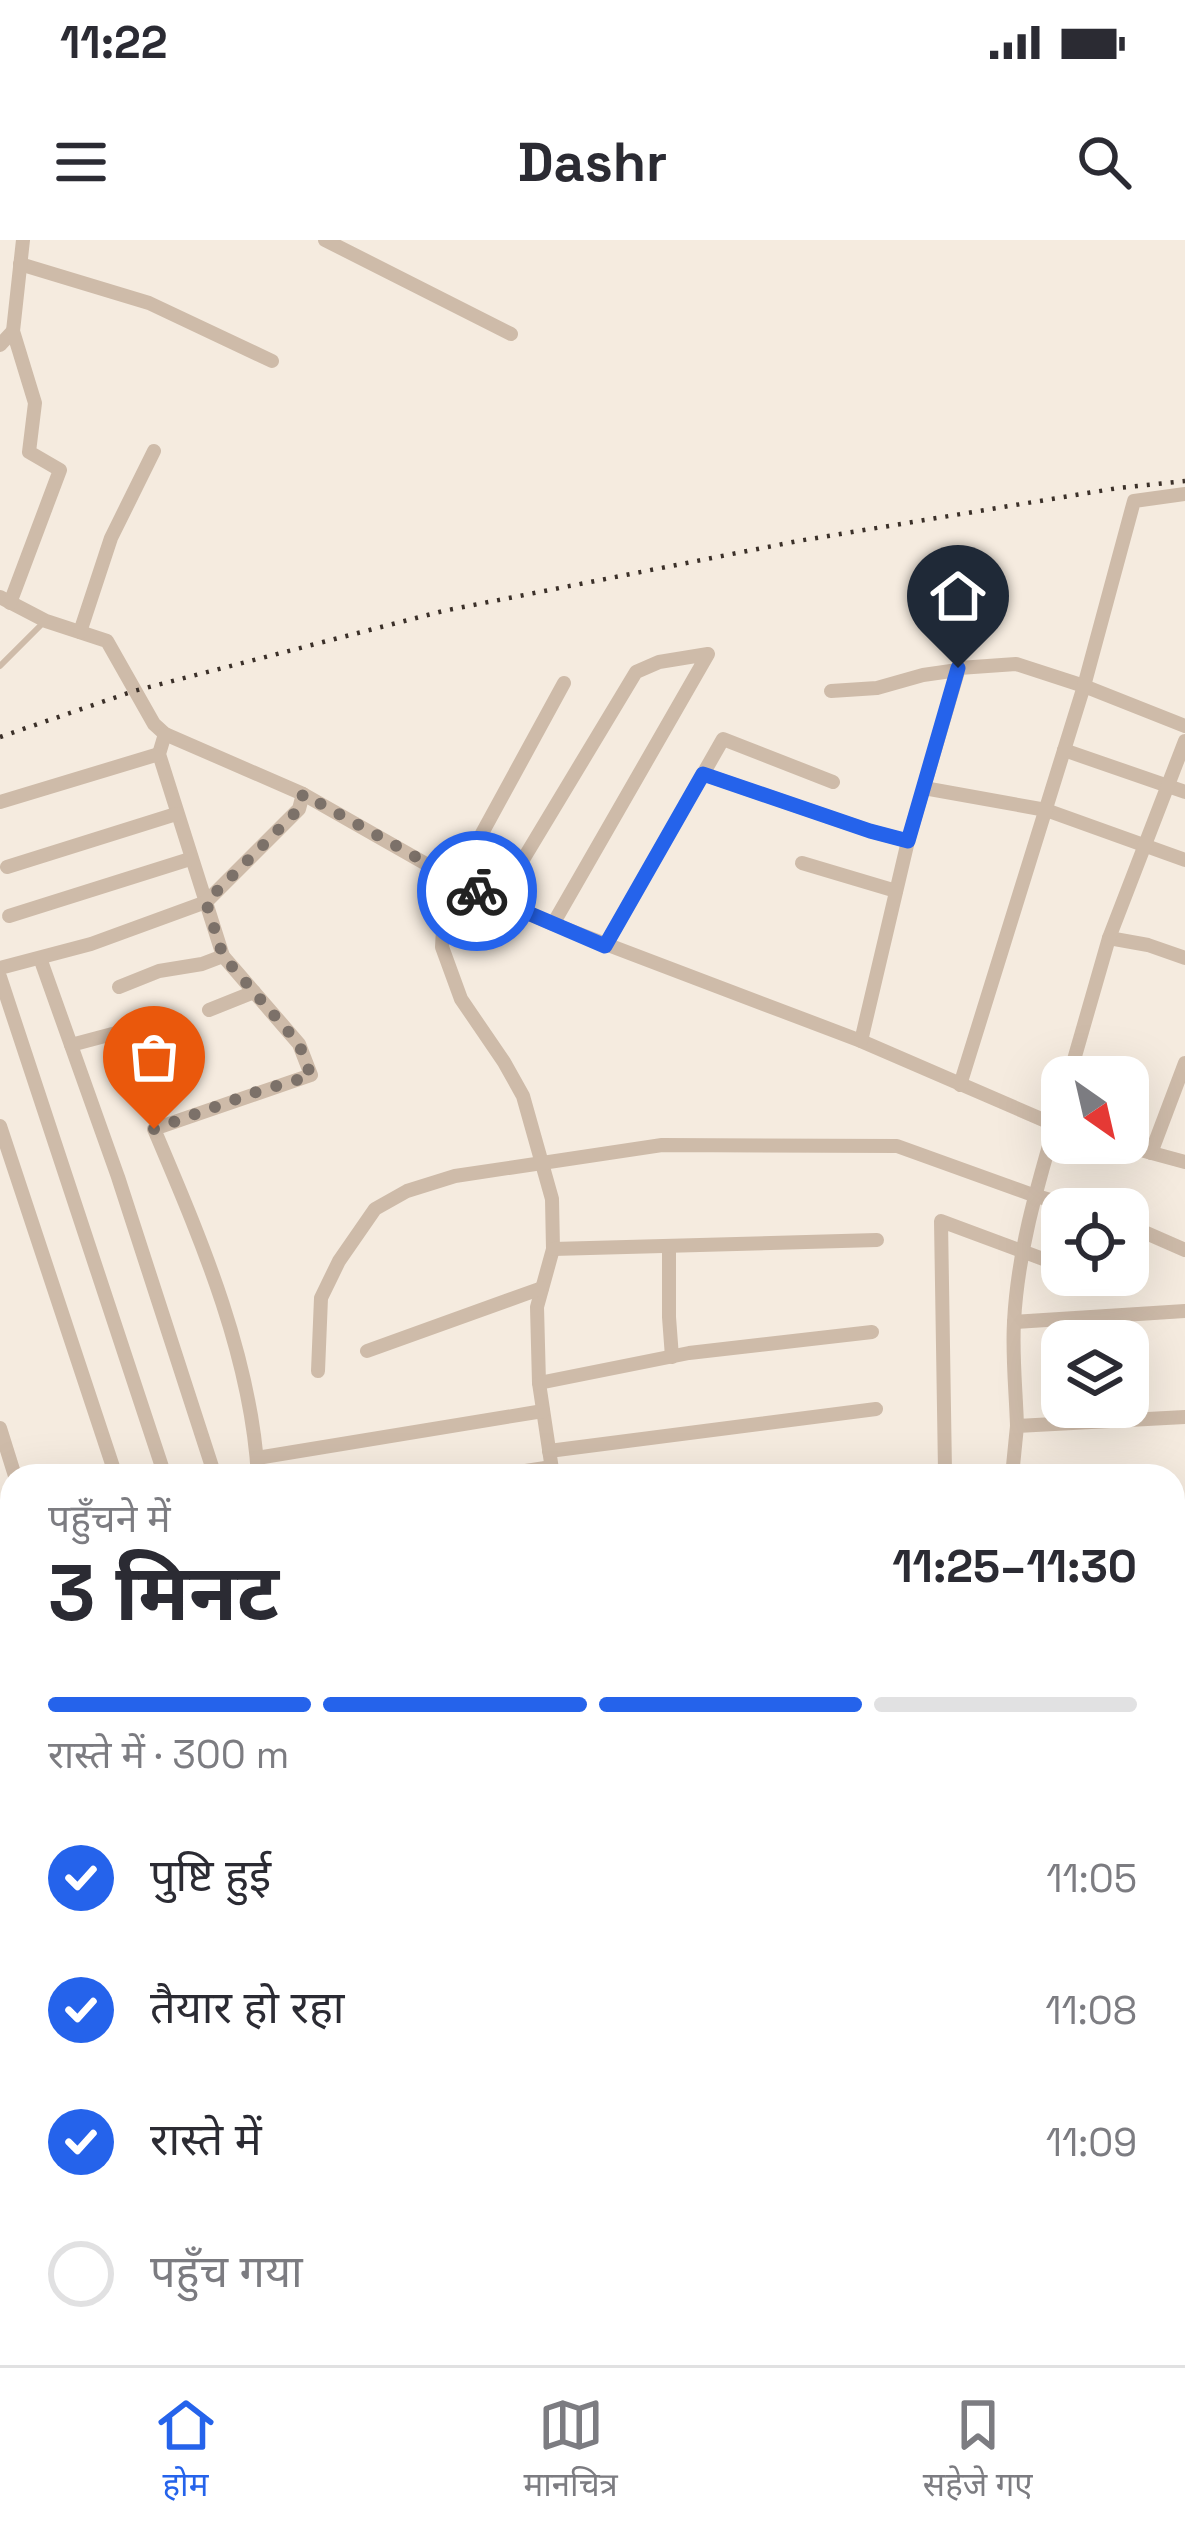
<!DOCTYPE html>
<html lang="hi">
<meta charset="utf-8">
<style>
body{margin:0;font-family:"Space Grotesk","Noto Sans Devanagari",sans-serif;background:#f2f2f3;color:#2b2b33;height:100vh;display:flex;flex-direction:column;font-size:45px;white-space:nowrap}
*{box-sizing:border-box;margin:0}
p{font-size:39px;color:#7c7c81}
.icon{flex:none;width:66px;height:66px;fill:none;stroke:currentColor;stroke-width:2;stroke-linecap:round;stroke-linejoin:round}
.map{position:relative;flex:1;overflow:hidden}
.side{position:absolute;left:0px;top:1224px;width:1185px;height:903px;display:flex;flex-direction:column;background:#fff;border-radius:36px 36px 0 0;box-shadow:0 12px 48px #0002}
.side>*{flex:none}
.needle{width:78px;rotate:146deg}
.buttons{position:absolute;left:1041px;top:816px;display:grid;gap:24px}
.buttons a{display:grid;place-items:center;width:108px;height:108px;border-radius:24px;background:#fff;box-shadow:0 12px 48px #0002;font-size:60px}
.pin{position:absolute;display:grid;place-items:center;width:102px;height:102px;color:#fff;margin:-123px -51px;border-radius:50% 50% 50% 0;rotate:-45deg;box-shadow:0 0 12px #0007}
.pin .icon{rotate:45deg}
.courier{position:absolute;display:grid;place-items:center;width:120px;height:120px;margin:-60px;border:9px solid #2563eb;border-radius:50%;background:#fff;color:#222;box-shadow:0 3px 15px #0007}
.summary em{font-style:normal;font-weight:700}
.summary div{display:flex;flex-direction:column-reverse}
.summary{display:flex;align-items:center;justify-content:space-between;height:204px;padding:0 48px}
h1{font-size:78px;font-weight:700;line-height:90px}
.bar{display:grid;grid-template-columns:repeat(4,1fr);gap:18px 12px;align-content:center;height:144px;padding:0 48px}
.bar i{height:15px;border-radius:9px;background:#e1e1e2}
.bar .current{background:#2563eb}
.bar p{grid-column:span 4}
ol{padding:0 48px;list-style:none}
li{display:flex;align-items:center;gap:36px;height:132px}
li p{margin-inline-start:auto}
li .icon{padding:12px;border-radius:50%;background:#2563eb;color:#fff;stroke-width:4}
li:last-child{color:#7c7c81}
li i{width:66px;height:66px;border:6px solid #e1e1e2;border-radius:50%}
.status{display:flex;justify-content:space-between;align-items:center;height:84px;padding:0 60px;background:#fff;direction:ltr}
.status svg{height:33px;fill:currentColor}
header{display:flex;justify-content:space-between;align-items:center;height:156px;padding:0 48px;background:#fff;font-size:54px;font-weight:700}
.tab-bar{display:flex;justify-content:space-around;align-items:center;height:168px;border-top:3px solid #e1e1e2;background:#fff;font-size:33px;color:#7c7c81}
.tab-bar a{display:grid;justify-items:center;gap:6px}
.tab-bar .current{color:#2563eb}
.map>svg:first-child{display:block}
</style>
<div class="status"><b>11:22</b><svg viewBox="0 0 49 12"><path d="M0 12V9h3v3zM5 12V6h3v6zM10 12V3h3v9zM15 12V0h3v12zM26 1h20v11H26zM47 4h2v5h-2z"/></svg></div>
<header><svg class="icon" aria-label="menu" viewBox="0 0 24 24"><path d="M4 6h16M4 12h16M4 18h16"/></svg>Dashr<svg class="icon" aria-label="search" viewBox="0 0 24 24"><circle cx="10" cy="10" r="6"/><path d="M15 15l6 6"/></svg></header>
<div class="map">
<svg width="1185" height="2125" viewBox="0 0 1185 2125">
<rect width="100%" height="100%" fill="#f5ebdf"/>
<g fill="none" stroke-linecap="round" stroke-linejoin="round">
<!-- lane -->
<polyline stroke="#cebba9" stroke-width="6" points="0,426 43,383"/>
<!-- street -->
<g stroke="#cebba9" stroke-width="14">
<polyline points="325,0 511,94"/>
<polyline points="20,24 149,63 272,121"/>
<polyline points="0,105 13,91"/>
<polyline points="0,357 46,381 107,401 154,484 165,494 303,554 456,641 553,684 861,801 1062,888"/>
<polyline points="10,363 60,230 29,212 35,163 13,91 23,0"/>
<polyline points="80,392 111,298 154,211"/>
<polyline points="831,451 877,448 923,435 958,430"/>
<path d="M165 494 159 514 223 716 299 804 311 835 154 889C201 1000 251 1115 258 1236"/>
<polyline points="1064,510 1185,552"/>
<polyline points="703,534 870,591 908,601"/>
<polyline points="924,548 1046,570 1185,620"/>
<polyline points="0,562 159,514"/>
<polyline points="524,618 636,432 659,422 708,414 553,684"/>
<polyline points="802,623 896,651"/>
<polyline points="7,627 176,574"/>
<polyline points="446,636 442,707 461,759 504,822 523,856 552,959 553,1009 537,1067 539,1143 553,1236"/>
<polyline points="456,641 564,443"/>
<polyline points="9,676 190,619"/>
<polyline points="1109,698 1148,705 1185,718"/>
<polyline points="605,706 723,499 833,542"/>
<polyline points="40,718 118,937 215,1236"/>
<polyline points="0,728 91,704 206,662 299,569 303,554"/>
<polyline points="0,737 165,1236"/>
<polyline points="119,747 159,731 202,724 223,716"/>
<polyline points="209,770 254,752"/>
<polyline points="861,801 908,601 959,428 1016,424 1084,446 1185,486"/>
<polyline points="71,805 135,788"/>
<polyline points="1069,837 1109,698 1185,501"/>
<polyline points="960,845 1084,446 1134,261 1185,254"/>
<polyline points="0,886 116,1236"/>
<polyline points="1115,903 1185,922"/>
<polyline points="1151,913 1185,823"/>
<polyline points="1128,985 1185,1010"/>
<polyline points="669,1006 669,1077 672,1117"/>
<polyline points="553,1009 877,1000"/>
<polyline points="1091,1035 1120,1045"/>
<polyline points="1014,1082 1185,1071"/>
<polyline points="367,1111 542,1048"/>
<polyline points="318,1131 321,1058 339,1021 375,969 407,951 455,936 662,905 897,906 1033,955 1081,969"/>
<polyline points="539,1143 689,1113 872,1092"/>
<path d="M1017 1186C1016 1152 1012 1116 1014 1082 1018 1005 1041 934 1062 861"/>
<polyline points="0,1188 15,1236"/>
<polyline points="549,1211 876,1169"/>
<polyline points="257,1218 543,1171"/>
<polyline points="492,1236 552,1227"/>
<polyline points="910,1236 945,1231 941,981 1062,1026"/>
<polyline points="1012,1236 1017,1186 1185,1177"/>
<polyline points="1173,1276 1185,1275"/>
<polyline points="0,1294 12,1290"/>
<polyline points="0,1429 12,1425"/>
<polyline points="1173,1485 1185,1483"/>
<polyline points="0,1510 12,1508"/>
<polyline points="0,1611 12,1609"/>
<polyline points="0,1665 12,1663"/>
<polyline points="1173,1690 1185,1690"/>
<polyline points="0,1729 12,1727"/>
<polyline points="0,1888 12,1889"/>
<polyline points="0,1956 12,1956"/>
<polyline points="0,2010 12,2010"/>
<polyline points="0,2053 12,2052"/>
<polyline points="0,2096 12,2096"/>
<polyline points="737,2115 743,2125"/>
<polyline points="897,2115 908,2125"/>
<polyline points="956,2115 956,2125"/>
<polyline points="1024,2115 1025,2125"/>
<polyline points="1102,2115 1102,2125"/>
<polyline points="119,2125 119,2115"/>
<polyline points="368,2125 369,2115"/>
<polyline points="409,2125 411,2121 513,2115"/>
<polyline points="836,2125 863,2115"/>
</g>
<!-- rail -->
<polyline stroke="#3b3029" stroke-width="4.5" stroke-dasharray="3 9" stroke-linecap="butt" points="0,497 134,451 443,371 798,301 1118,248 1185,241"/>
</g>
<g fill="none" stroke-linecap="round" stroke-linejoin="round">
<!-- done -->
<polyline stroke="#7c7169" stroke-width="12" stroke-dasharray="0 21.6" points="154,889 259,851 311,836 299,804 223,716 206,662 299,569 303,554 477,651"/>
<!-- route -->
<polyline stroke="#2563eb" stroke-width="15" points="477,651 605,706 703,534 870,591 908,601 958,428"/>
</g>
</svg>
<div class="buttons">
<a><svg class="needle" viewBox="-14 -14 28 28"><path d="M0-13l5 13h-10z" fill="#e53935"/><path d="M0 13l5-13h-10z" fill="#7c7c81"/></svg></a>
<a><svg class="icon" aria-label="locate" viewBox="0 0 24 24"><circle cx="12" cy="12" r="6"/><path d="M12 2v4M12 18v4M2 12h4M18 12h4"/></svg></a>
<a><svg class="icon" aria-label="layers" viewBox="0 0 24 24"><path d="M12 4l9 5-9 5-9-5zM3 14l9 5 9-5"/></svg></a>
</div>
<div class="pin" style="left:154px;top:889px;background:#ea580c"><svg class="icon" aria-label="bag" viewBox="0 0 24 24"><path d="M5 8h14l-1 12H6zM9 8a3 3 0 0 1 6 0"/></svg></div>
<div class="pin" style="left:958px;top:428px;background:#1f2937"><svg class="icon" aria-label="home" viewBox="0 0 24 24"><path d="M3 11l9-7 9 7M6 9v11h12V9"/></svg></div>
<div class="courier" style="left:477px;top:651px"><svg class="icon" aria-label="bike" viewBox="0 0 24 24"><circle cx="6" cy="16" r="4"/><circle cx="18" cy="16" r="4"/><path d="M6 16l4-8h5l3 8M10 8l3 8H6M13 5h3"/></svg></div>
<section class="side">
<div class="summary"><div><h1>3 मिनट</h1><p>पहुँचने में</p></div><em>11:25–11:30</em></div>
<div class="bar"><i class="current"></i><i class="current"></i><i class="current"></i><i></i><p>रास्ते में · 300 m</p></div>
<ol>
<li><svg class="icon" aria-label="check" viewBox="0 0 24 24"><path d="M5 12l5 5 9-10"/></svg>पुष्टि हुई<p>11:05</p></li>
<li><svg class="icon" aria-label="check" viewBox="0 0 24 24"><path d="M5 12l5 5 9-10"/></svg>तैयार हो रहा<p>11:08</p></li>
<li><svg class="icon" aria-label="check" viewBox="0 0 24 24"><path d="M5 12l5 5 9-10"/></svg>रास्ते में<p>11:09</p></li>
<li><i></i>पहुँच गया</li>
</ol>
</section>
</div>
<nav class="tab-bar">
<a class="current"><svg class="icon" aria-label="home" viewBox="0 0 24 24"><path d="M3 11l9-7 9 7M6 9v11h12V9"/></svg>होम</a>
<a><svg class="icon" aria-label="map" viewBox="0 0 24 24"><path d="M3 6l6-2 6 2 6-2v14l-6 2-6-2-6 2zM9 4v14M15 6v14"/></svg>मानचित्र</a>
<a><svg class="icon" aria-label="saved" viewBox="0 0 24 24"><path d="M7 4h10v16l-5-4-5 4z"/></svg>सहेजे गए</a>
</nav>
